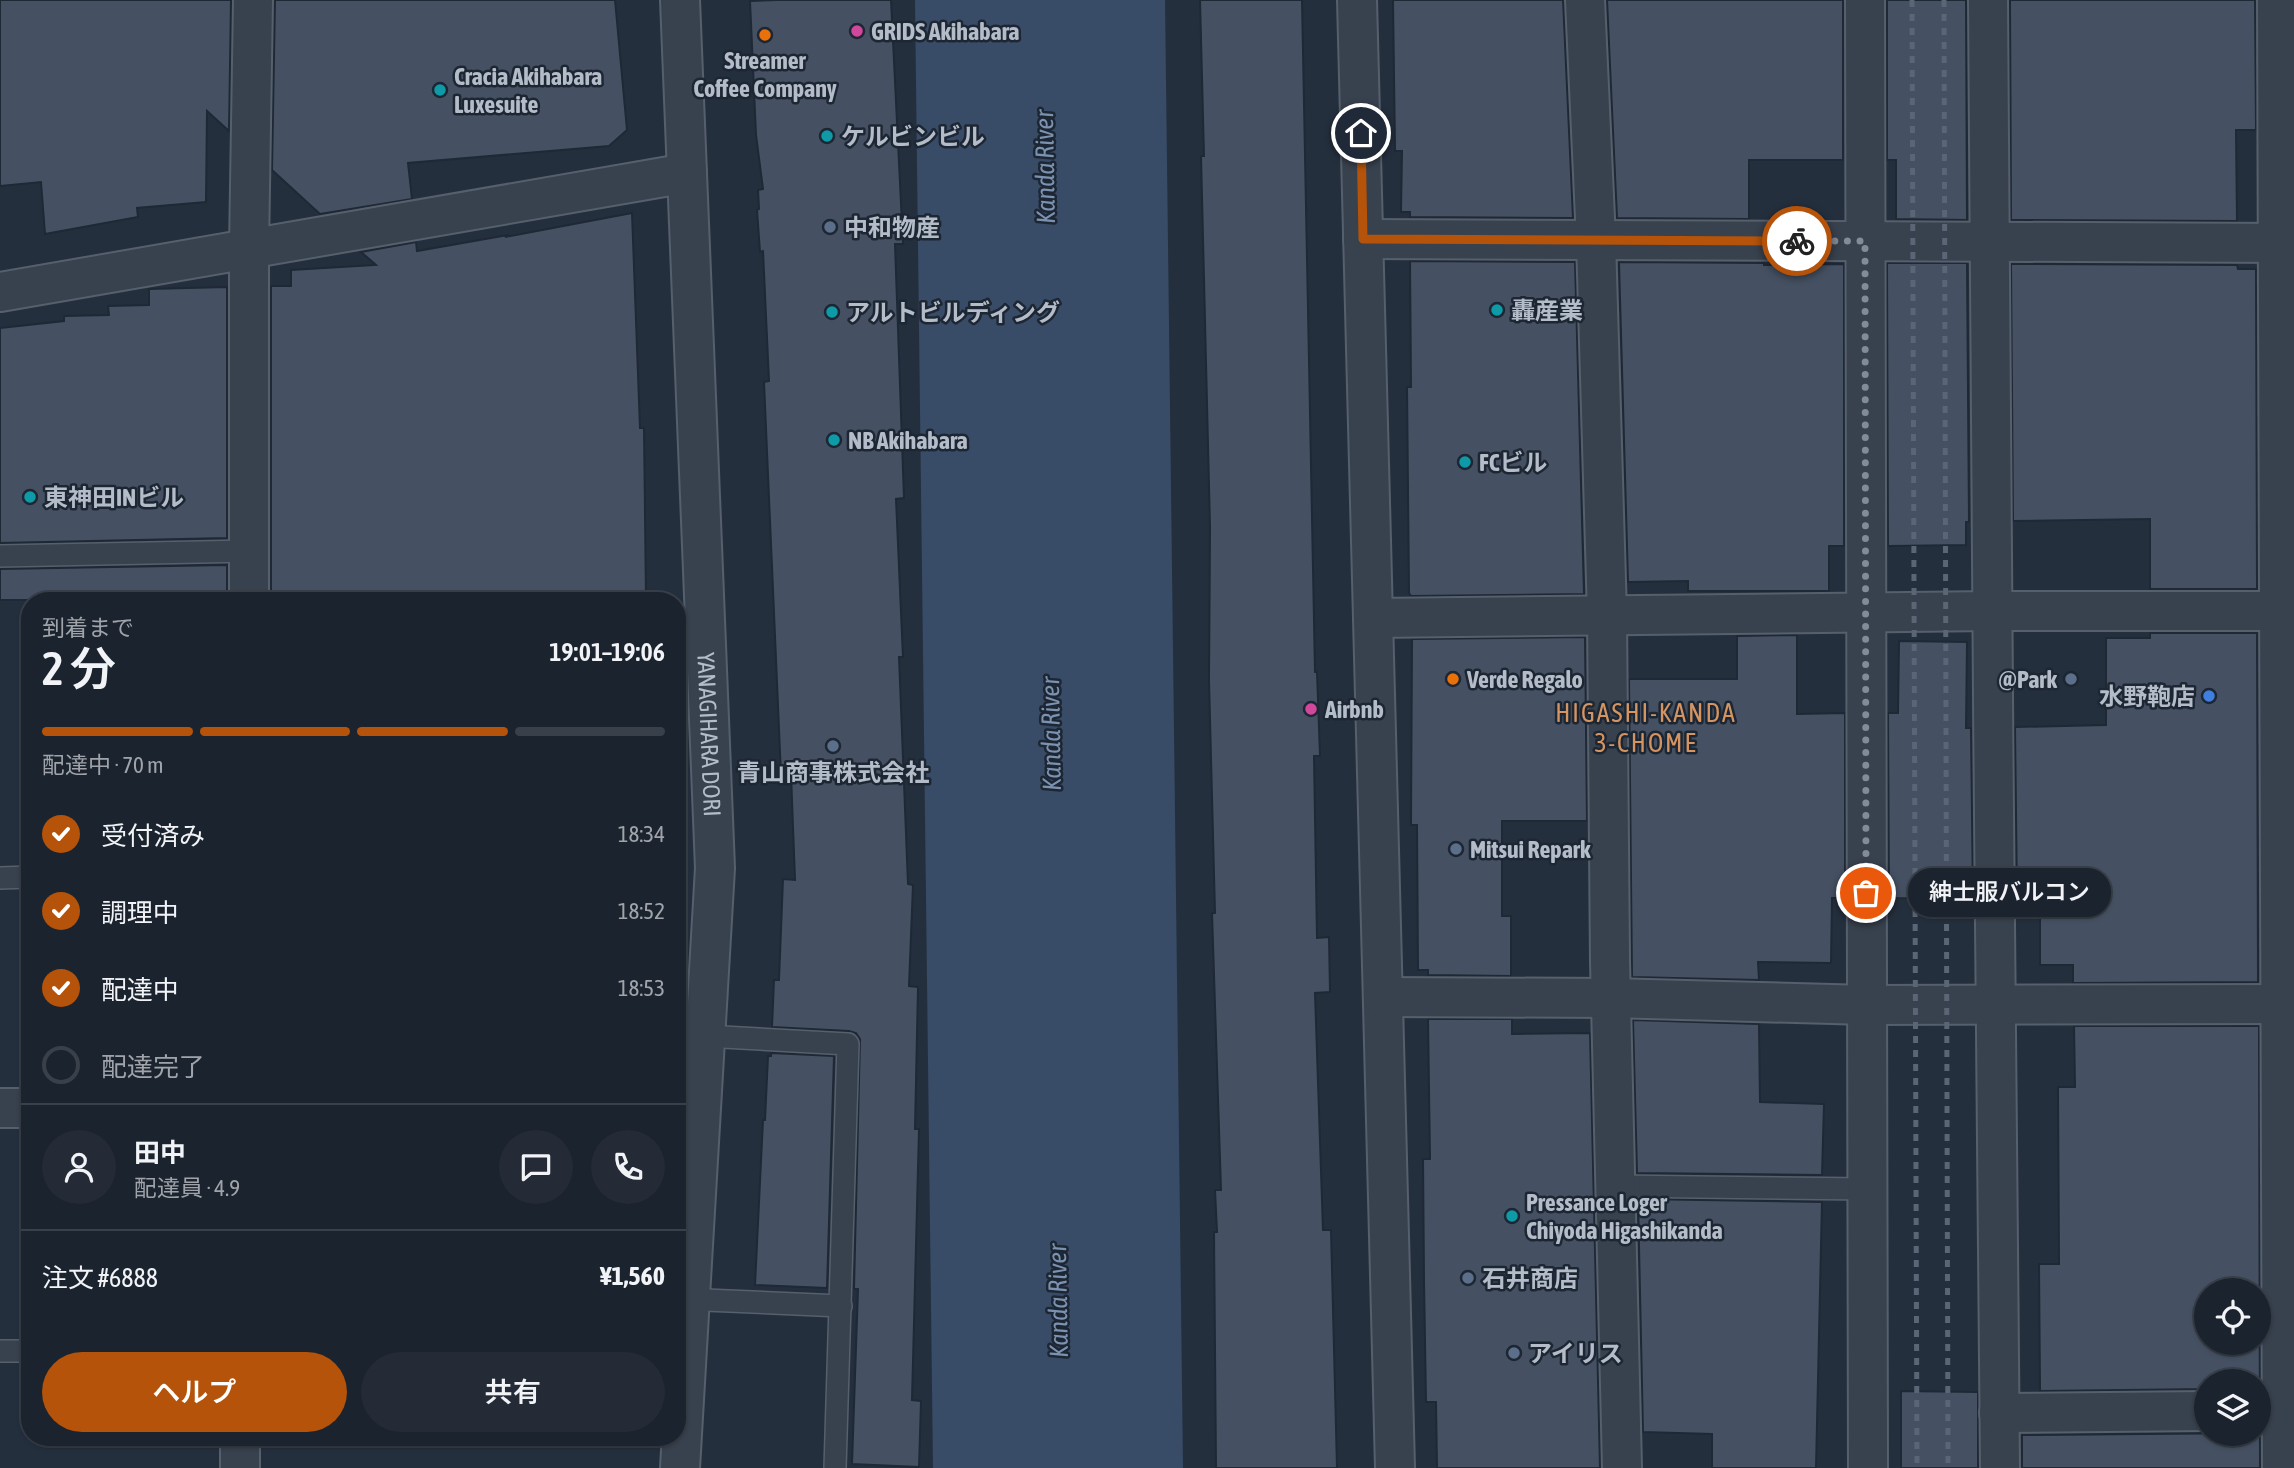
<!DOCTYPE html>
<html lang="ja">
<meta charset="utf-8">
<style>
body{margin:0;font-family:"Asap Condensed","Noto Sans JP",sans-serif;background:#242b36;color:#f1f3f6;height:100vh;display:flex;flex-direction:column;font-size:26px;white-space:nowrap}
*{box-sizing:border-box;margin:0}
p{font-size:23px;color:#a0a4aa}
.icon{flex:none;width:38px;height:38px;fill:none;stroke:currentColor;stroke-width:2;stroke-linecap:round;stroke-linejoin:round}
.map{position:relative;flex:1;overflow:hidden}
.details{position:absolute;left:21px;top:592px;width:665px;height:854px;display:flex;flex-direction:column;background:#1b232e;border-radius:28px;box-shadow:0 2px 5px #0004,0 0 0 2px #39404a}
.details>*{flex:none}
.fabs{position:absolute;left:2194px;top:1278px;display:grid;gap:14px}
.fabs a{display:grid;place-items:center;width:77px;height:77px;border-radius:50%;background:#1b232e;box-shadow:0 2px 5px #0004,0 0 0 2px #39404a;font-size:35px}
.pin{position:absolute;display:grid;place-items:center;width:60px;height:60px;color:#fff;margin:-30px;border:4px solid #fff;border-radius:50%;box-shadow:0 2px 7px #0007}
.courier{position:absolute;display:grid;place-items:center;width:70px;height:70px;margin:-35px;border:5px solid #b45309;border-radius:50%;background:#fff;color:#222;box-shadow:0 2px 9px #0007}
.bubble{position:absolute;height:49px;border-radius:24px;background:#1b232e;box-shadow:0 2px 5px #0004,0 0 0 2px #39404a;font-size:23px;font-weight:600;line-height:49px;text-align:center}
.overview em{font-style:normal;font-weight:600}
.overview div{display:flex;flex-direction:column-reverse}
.overview{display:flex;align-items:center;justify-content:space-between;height:119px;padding:0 21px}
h1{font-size:46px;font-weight:600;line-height:52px}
.bar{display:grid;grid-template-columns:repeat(4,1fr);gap:10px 7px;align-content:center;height:84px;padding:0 21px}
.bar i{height:9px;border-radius:5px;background:#39404a}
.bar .on{background:#b45309}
.bar p{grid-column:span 4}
.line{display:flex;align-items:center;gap:18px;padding:0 21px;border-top:2px solid #39404a}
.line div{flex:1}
.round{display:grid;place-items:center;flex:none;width:74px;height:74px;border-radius:37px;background:#242b36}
ol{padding:0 21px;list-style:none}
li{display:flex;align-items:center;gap:21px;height:77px}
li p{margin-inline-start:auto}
li .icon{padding:7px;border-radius:50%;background:#b45309;color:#fff;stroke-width:4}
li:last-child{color:#a0a4aa}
li i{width:38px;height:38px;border:4px solid #39404a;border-radius:50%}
.action{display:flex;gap:14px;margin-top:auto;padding:14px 21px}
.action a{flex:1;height:80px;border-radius:42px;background:#b45309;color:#fff;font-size:28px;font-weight:600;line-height:80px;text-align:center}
.action a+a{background:#242b36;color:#f1f3f6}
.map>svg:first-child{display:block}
</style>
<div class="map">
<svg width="2294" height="1468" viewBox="0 0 2294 1468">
<rect width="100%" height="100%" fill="#242f3e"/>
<!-- water -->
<polygon fill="#394c67" points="915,0 1165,0 1183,1468 933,1468"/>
<!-- building -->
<g fill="#455162" stroke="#1f2835" stroke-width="2" fill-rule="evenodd">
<polygon points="0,0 231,0 229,131 207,111 206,202 137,208 138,217 45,234 41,182 0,186"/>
<polygon points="275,0 615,0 627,130 609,146 408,163 412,199 320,214 272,170"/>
<polygon points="777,0 891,0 903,244 895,244 904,498 896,499 903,657 899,657 908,884 913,885 909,986 918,987 915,1129 919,1129 912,1400 921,1401 919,1467 852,1464 858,1289 854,1289 860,1039 856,1033 849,1031 772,1027 774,980 779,980 783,879 795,880 791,774 781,775 764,382 769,381 763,251 760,252 757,210 759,209 758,190 763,189 756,135 750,1"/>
<polygon points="1200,0 1302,0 1315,672 1317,672 1320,756 1314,756 1317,938 1329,937 1330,992 1315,993 1323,1230 1331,1230 1337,1468 1216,1468 1214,1232 1217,1232 1215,1190 1221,1190 1212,913 1215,913 1209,680 1210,527 1201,156 1204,156"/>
<polygon points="1393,0 1563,0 1573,218 1410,217 1410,212 1401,212 1402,151 1395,151"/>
<polygon points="1607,0 1843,0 1843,160 1749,160 1749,219 1617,218"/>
<polygon points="1887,0 1966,0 1967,220 1896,219 1896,160 1887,160"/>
<polygon points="2010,0 2255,0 2256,130 2236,130 2237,221 2011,220"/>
<polygon points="632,213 640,428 644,428 646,600 271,600 271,286 291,286 291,270 376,265 361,252 416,242 417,251 508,235 505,237"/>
<polygon points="1410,261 1575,262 1584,594 1411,596 1409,593 1407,387 1411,387"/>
<polygon points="1619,262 1764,263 1764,265 1844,264 1844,546 1829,546 1829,591 1688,591 1688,581 1628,582"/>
<polygon points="1887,263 1967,263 1969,522 1966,522 1966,545 1888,546"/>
<polygon points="2011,264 2237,265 2238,269 2256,269 2257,589 2150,589 2150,519 2013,521"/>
<polygon points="227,287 227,538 0,543 0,328 64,321 64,316 109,315 108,306 149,305 149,289"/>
<polygon points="227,565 227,600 0,600 0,569"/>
<polygon points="2150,633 2257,633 2258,982 2073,983 2073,965 2040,965 2040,900 2017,899 2015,727 2106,725 2106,638 2150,638"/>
<polygon points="1797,635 1797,714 1845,713 1845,898 1832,898 1831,963 1758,962 1759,980 1632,977 1629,679 1737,679 1737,636"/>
<polygon points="1585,637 1587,821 1502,821 1502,916 1511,916 1511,976 1428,975 1428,970 1418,970 1417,825 1411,825 1412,639"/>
<polygon points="1899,641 1967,642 1966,728 1971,728 1973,899 1889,898 1888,713 1898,713"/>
<polygon points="1428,1019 1512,1019 1512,1034 1590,1033 1600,1468 1437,1468 1436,1402 1426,1402 1424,1281 1423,1159 1430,1159"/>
<polygon points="1633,1020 1759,1024 1760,1102 1824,1104 1822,1175 1637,1173"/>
<path d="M2074 1026H2259L2260 1468H2022V1435L2259 1433V1381H2207V1389L2040 1391 2039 1264H2059L2058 1087H2075ZM2207 1290H2259V1342H2207Z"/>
<polygon points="771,1053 834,1056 827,1288 755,1285 763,1120 765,1120 768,1056 771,1056"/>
<polygon points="1638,1199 1822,1202 1816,1468 1712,1468 1712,1434 1643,1432"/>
<polygon points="1901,1391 1978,1392 1978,1468 1901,1468"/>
</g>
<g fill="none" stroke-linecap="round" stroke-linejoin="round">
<defs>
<g id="lane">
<polyline points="0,556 249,551"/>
<polyline points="0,878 30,877"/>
<polyline points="705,1036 848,1044 835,1468"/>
<polyline points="1615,1186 1868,1189"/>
<polyline points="682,1299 841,1306"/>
<polyline points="0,1351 30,1351"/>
</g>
<g id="street">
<path id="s1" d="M680 0 715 868 680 1468"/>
<polyline points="1357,0 1395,1468"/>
<polyline points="1585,0 1596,240 1607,615 1610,961 1622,1468"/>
<polyline points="1865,0 1868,1468"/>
<path d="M1988 0C1988 489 1998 979 2000 1468"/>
<polyline points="2277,0 2282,1468"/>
<polyline points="1363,239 2294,243"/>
<polyline points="0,292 687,173"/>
<polyline points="249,600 249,249 253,0"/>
<polyline points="1373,618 1993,611 2294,611"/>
<polyline points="1383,997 1611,998 1867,1005 2294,1004"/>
<polyline points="0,1108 30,1108"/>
<polyline points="1999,1413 2207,1411"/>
<polyline points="240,1468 240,1437"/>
</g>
</defs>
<!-- lane casing -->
<use href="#lane" stroke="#565f6c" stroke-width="24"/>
<!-- street casing -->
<use href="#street" stroke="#565f6c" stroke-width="42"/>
<!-- lane -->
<use href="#lane" stroke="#38414e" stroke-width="21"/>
<!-- street -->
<use href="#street" stroke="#38414e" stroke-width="38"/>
<!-- rail -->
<g stroke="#5a6575" stroke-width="5" stroke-dasharray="7 7" stroke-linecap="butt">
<polyline points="1912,0 1917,1468"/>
<polyline points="1944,0 1948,1468"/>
</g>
</g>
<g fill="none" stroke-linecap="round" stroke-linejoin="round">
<!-- done -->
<polyline stroke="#828b98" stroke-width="7" stroke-dasharray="0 12.6" points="1797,241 1865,241 1866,893"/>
<!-- route -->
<polyline stroke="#b45309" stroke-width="9" points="1361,133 1363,239 1797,241"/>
</g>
<!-- markers -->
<g fill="#d1479c" stroke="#1d2633" stroke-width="2.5">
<circle cx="857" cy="31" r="7"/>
<circle cx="1311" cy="709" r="7"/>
</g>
<g fill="#e8710a" stroke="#1d2633" stroke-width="2.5">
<circle cx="765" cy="35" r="7"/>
<circle cx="1453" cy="679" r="7"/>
</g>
<g fill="#0f9aa8" stroke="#1d2633" stroke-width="2.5">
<circle cx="440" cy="90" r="7"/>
<circle cx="827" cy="136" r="7"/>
<circle cx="1497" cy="310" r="7"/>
<circle cx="832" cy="312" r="7"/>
<circle cx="834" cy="440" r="7"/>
<circle cx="1465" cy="462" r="7"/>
<circle cx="30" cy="497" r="7"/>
<circle cx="1512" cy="1216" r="7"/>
</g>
<g fill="#5c6f8a" stroke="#1d2633" stroke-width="2.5">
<circle cx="830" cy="227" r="7"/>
<circle cx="2071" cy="679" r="7"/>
<circle cx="833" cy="746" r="7"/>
<circle cx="1456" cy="849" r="7"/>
<circle cx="1468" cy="1278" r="7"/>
<circle cx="1514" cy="1353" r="7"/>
</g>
<circle fill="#3f7fe0" stroke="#1d2633" stroke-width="2.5" cx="2209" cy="696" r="7"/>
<g text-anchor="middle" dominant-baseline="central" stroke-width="5" stroke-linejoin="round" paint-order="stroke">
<!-- poi labels -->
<g font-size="24" font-weight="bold" fill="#b4bcc9" stroke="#1d2633" text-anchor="start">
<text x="871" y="31">GRIDS Akihabara</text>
<text x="765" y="60" text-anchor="middle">Streamer<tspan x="765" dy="28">Coffee Company</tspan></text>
<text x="454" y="76">Cracia Akihabara<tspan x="454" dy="28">Luxesuite</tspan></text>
<text x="841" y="136">ケルビンビル</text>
<text x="844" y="227">中和物産</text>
<text x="1511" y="310">轟産業</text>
<text x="846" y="312">アルトビルディング</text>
<text x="848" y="440">NB Akihabara</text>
<text x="1479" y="462">FCビル</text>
<text x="44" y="497">東神田INビル</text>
<text x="1467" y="679">Verde Regalo</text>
<text x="2057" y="679" text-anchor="end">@Park</text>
<text x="2195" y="696" text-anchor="end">水野鞄店</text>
<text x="1325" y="709">Airbnb</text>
<text x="833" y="772" text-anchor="middle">青山商事株式会社</text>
<text x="1470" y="849">Mitsui Repark</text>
<text x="1526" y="1202">Pressance Loger<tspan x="1526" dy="28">Chiyoda Higashikanda</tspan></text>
<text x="1482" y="1278">石井商店</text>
<text x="1528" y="1353">アイリス</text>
</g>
<!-- street labels -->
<g font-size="24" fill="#b4bcc9" stroke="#1d2633">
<text stroke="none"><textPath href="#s1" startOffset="735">YANAGIHARA DORI</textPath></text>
</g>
<!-- water labels -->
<g font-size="26" font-style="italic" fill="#7c92b1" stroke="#1d2633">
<text transform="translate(1045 167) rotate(-91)">Kanda River</text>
<text transform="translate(1051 734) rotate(-91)">Kanda River</text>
<text transform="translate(1058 1301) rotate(-91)">Kanda River</text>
</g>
<!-- neighbourhood labels -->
<g font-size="26" letter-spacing="2" fill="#d59563" stroke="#1d2633">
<text x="1646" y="713">HIGASHI-KANDA<tspan x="1646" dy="30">3-CHOME</tspan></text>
</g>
</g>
</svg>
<div class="fabs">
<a><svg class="icon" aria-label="locate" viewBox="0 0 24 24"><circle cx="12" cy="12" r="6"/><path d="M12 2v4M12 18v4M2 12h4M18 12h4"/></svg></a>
<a><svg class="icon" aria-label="layers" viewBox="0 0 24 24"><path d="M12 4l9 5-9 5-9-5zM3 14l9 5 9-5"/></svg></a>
</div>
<div class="pin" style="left:1866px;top:893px;background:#ea580c"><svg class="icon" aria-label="bag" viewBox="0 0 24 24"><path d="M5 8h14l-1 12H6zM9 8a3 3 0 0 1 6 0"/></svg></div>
<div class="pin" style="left:1361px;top:133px;background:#1f2937"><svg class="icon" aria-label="home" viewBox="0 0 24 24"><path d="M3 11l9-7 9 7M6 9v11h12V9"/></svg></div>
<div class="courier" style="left:1797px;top:241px"><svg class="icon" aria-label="bike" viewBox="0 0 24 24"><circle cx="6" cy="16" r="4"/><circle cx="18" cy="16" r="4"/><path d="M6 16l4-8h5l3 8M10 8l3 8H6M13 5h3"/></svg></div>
<div class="bubble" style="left:1908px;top:868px;width:203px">紳士服バルコン</div>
<section class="details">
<div class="overview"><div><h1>2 分</h1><p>到着まで</p></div><em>19:01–19:06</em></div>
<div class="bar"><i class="on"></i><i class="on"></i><i class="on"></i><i></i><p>配達中 · 70 m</p></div>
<ol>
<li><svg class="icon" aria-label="check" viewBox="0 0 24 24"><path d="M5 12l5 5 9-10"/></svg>受付済み<p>18:34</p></li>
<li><svg class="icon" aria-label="check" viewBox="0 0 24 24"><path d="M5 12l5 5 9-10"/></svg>調理中<p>18:52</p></li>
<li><svg class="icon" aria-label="check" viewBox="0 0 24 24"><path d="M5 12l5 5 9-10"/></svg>配達中<p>18:53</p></li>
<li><i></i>配達完了</li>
</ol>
<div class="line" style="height:126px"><a class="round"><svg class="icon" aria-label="person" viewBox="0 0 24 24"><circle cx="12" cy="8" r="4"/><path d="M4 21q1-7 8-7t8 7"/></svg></a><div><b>田中</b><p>配達員 · 4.9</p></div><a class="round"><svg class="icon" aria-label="chat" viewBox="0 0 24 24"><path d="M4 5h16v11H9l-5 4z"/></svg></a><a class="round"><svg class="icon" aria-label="phone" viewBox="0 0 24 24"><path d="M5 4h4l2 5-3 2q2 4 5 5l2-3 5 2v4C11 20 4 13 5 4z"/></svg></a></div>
<div class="line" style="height:91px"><div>注文 #6888</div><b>¥1,560</b></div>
<div class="action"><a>ヘルプ</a><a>共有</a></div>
</section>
</div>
